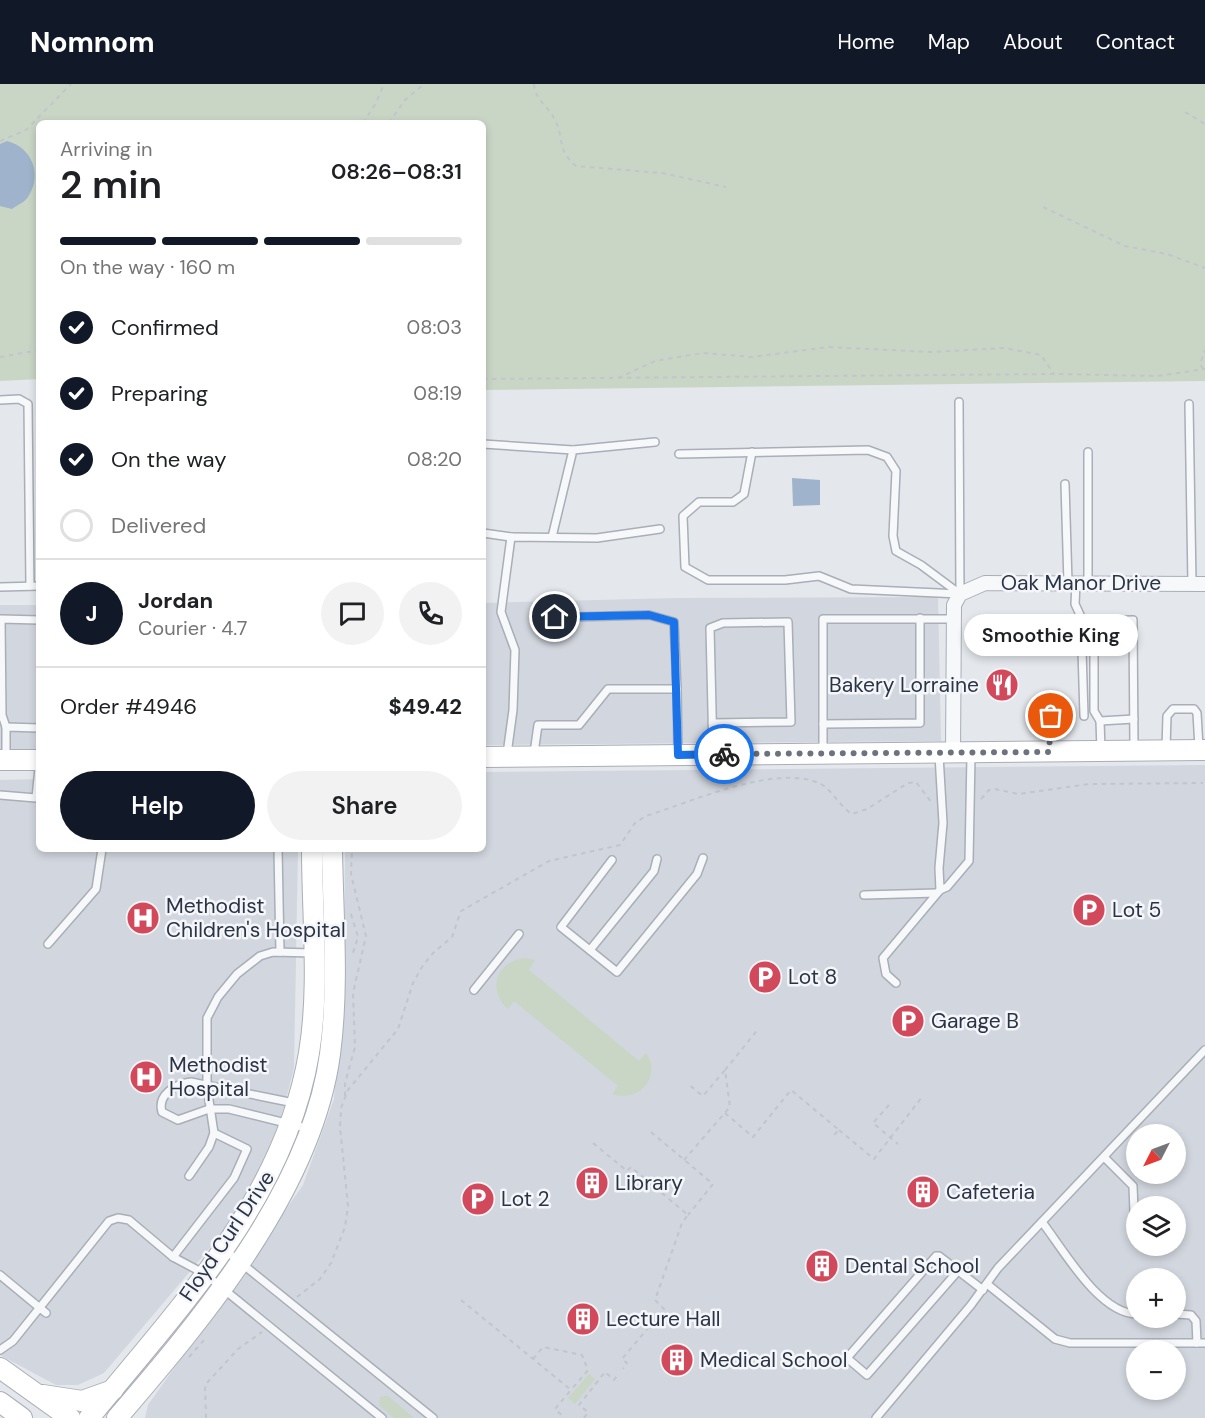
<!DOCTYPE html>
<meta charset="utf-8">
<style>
body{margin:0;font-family:"DM Sans",sans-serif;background:#f2f2f2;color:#202124;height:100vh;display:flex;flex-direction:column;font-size:22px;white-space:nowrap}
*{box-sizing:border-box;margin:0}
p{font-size:20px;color:#757577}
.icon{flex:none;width:33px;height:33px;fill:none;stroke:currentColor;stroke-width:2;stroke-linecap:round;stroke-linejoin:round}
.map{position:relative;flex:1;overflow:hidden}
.details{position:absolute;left:36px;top:36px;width:450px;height:732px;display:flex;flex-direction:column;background:#fff;border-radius:9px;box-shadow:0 3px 9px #0003}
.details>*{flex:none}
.needle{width:39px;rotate:228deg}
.controls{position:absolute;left:1126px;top:1040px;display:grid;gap:12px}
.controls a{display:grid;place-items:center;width:60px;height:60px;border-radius:50%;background:#fff;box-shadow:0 3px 9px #0003;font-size:30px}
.pin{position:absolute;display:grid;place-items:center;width:51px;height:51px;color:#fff;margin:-26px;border:3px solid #fff;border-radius:50%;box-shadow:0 2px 6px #0007}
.courier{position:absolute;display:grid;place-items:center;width:60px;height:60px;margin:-30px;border:4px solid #1a73e8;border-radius:50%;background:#fff;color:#222;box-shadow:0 2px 8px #0007}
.bubble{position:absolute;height:42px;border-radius:21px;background:#fff;box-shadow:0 3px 9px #0003;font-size:20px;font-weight:600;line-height:42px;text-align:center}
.headline em{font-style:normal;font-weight:600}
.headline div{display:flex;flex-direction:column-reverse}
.headline{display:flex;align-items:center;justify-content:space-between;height:102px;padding:0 24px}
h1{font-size:39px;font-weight:600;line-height:45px}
.bar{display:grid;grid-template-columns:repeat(4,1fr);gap:9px 6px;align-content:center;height:72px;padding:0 24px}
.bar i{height:8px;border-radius:4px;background:#e0e0e0}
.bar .active{background:#111827}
.bar p{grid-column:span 4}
.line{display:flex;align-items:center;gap:15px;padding:0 24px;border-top:2px solid #e0e0e0}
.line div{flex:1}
.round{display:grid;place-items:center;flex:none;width:63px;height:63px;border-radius:32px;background:#f2f2f2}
ol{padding:0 24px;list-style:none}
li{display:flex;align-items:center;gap:18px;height:66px}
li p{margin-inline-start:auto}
li .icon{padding:6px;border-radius:50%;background:#111827;color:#fff;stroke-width:4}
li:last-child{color:#757577}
li i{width:33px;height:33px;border:3px solid #e0e0e0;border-radius:50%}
.button{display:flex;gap:12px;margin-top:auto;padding:12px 24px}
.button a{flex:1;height:69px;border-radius:36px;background:#111827;color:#fff;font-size:24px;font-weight:600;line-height:69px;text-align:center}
.button a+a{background:#f2f2f2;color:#202124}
header{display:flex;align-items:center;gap:36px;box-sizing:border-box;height:84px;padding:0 30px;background:#111827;color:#fff}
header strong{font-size:28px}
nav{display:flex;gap:33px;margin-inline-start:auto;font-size:21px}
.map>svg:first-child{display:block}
</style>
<header>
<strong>Nomnom</strong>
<nav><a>Home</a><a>Map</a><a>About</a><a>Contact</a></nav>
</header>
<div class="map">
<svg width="1205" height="1334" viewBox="0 0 1205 1334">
<rect width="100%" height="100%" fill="#e4e7ec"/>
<!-- built -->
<g fill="#d2d6de" fill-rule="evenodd">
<polygon points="938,513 941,657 483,661 483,519 677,514"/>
<polygon points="0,521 39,521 39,667 0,668"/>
<path d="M1205 681V1334H145L148 1321 303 1101 334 1015 344 895 345 765H483V688ZM1137 1050H1176V1089H1137ZM1137 1122H1176V1161H1137ZM1137 1194H1176V1233H1137ZM1137 1266H1176V1305H1137Z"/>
<polygon points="39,695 39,765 298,765 294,984 282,1031 264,1084 236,1133 104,1289 78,1301 56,1301 0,1271 0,696"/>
</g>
<!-- green -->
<g fill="#c9d6c5">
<polygon points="0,0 1205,0 1205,297 483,306 483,39 39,39 39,295 0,297"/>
<path d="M525 874 535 876 529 886 639 977 646 969C663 993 638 1019 612 1010L618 1002 514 917 508 925C486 905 497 877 525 874Z"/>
<polygon points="589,1290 595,1295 575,1320 568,1314"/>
<polygon points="383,1312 388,1312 414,1334 394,1334 379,1321 380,1314"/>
</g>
<!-- water -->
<g fill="#9fb4cc">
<path d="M7 57C32 63 43 91 28 113 25 118 17 121 12 125L0 122V60Z"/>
<polygon points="792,394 820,396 820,421 793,422"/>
</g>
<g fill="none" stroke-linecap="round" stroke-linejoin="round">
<defs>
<g id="lane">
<polyline points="0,316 19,315 28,320 30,502"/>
<polyline points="959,318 960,510"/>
<polyline points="1189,320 1192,500"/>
<polyline points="483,360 573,366"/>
<polyline points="752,368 744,410 733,418 699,418 683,432 685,483 708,496 785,496 819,492 851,505 960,510"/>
<polyline points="1088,368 1088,499"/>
<polyline points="679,370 868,366 887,373 896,387 893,452 896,467 921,481 960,510"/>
<polyline points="1065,400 1068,499"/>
<polyline points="483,449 511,453"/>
<polyline points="552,453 573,366 655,358"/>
<polyline points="1076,499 1075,520 1081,533 1084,632"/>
<polyline points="0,503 39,502"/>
<polyline points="538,534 649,531 674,538 677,605"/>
<polyline points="1100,637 1134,635"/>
<polyline points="712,639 791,638 788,538 723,539 710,544 713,668"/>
<polyline points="823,640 920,639 920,534"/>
<polyline points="6,643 2,631 1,535 39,536"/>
<polyline points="1166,664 1167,632 1173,625 1194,625 1197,629 1199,664"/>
<polyline points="1049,665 1051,632"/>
<polyline points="1101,666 1100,637 1094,627 1094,537 1133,536 1134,664"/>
<polyline points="534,669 538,641 579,641 608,605 677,605 678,668"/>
<polyline points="823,669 823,535 953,535"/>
<polyline points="507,670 513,626 515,566 501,528 511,453 597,454 660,445"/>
<polyline points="939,671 943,739 939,784 940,806"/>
<polyline points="6,674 6,643 39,644"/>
<polyline points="0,711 36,714 39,684"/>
<polyline points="278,765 280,868"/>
<polyline points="612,776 561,843 617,888 697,790 703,774"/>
<polyline points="864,811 937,809"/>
<polyline points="48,860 96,805 102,765"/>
<polyline points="590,866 654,787 657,775"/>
<polyline points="896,899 886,890 883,874 940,806 947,803 969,777 971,671"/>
<polyline points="474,906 519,850"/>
<path d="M294 1019 191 998C175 1000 157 1011 162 1028L178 1036 209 1025H229L310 1045"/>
<polyline points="1104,1073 1133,1102 1134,1128"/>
<polyline points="189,1092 209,1063 214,1049"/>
<path d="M1042 1138C1063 1165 1099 1230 1137 1230"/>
<polyline points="225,1166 433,1334"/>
<polyline points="173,1173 234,1094 247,1065 214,1049 207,1003 207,934 218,913 237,890 260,872 273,868 313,869"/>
<polyline points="958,1187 867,1291 847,1274 936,1172 939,1172 983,1206"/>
<polyline points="0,1191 46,1229"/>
<polyline points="987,1200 1055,1255 1070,1259 1205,1259"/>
<polyline points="1176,1230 1191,1231 1196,1237 1197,1259"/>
<polyline points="0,1266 13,1257 109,1137 118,1134 129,1136 173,1173 205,1190 382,1334"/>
<polyline points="876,1334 971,1221 998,1184 1205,966"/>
</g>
<polyline id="street" points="953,668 954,521 960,510 985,499 1205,500"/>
<g id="secondary">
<polyline points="483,673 1205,666"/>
<polyline points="0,676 39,676"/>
<polyline points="0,1284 70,1334"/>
<polyline points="43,1311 82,1317 113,1306"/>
<polyline points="0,1318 22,1334"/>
<path d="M89 1334C179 1224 285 1114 309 969 320 903 312 832 312 765"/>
<path d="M117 1334C203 1234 312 1105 330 970 339 902 333 833 332 765"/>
</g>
</defs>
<!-- lane casing -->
<use href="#lane" stroke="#a9aeb7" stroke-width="10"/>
<!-- street casing -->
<use href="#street" stroke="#a9aeb7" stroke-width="16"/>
<!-- secondary casing -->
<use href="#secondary" stroke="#a9aeb7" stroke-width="22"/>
<!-- path -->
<g stroke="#c2c5cb" stroke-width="2" stroke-dasharray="4.5 4.5" stroke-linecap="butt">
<path d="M534 0C535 16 549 23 555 36 565 55 556 65 576 82L662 89 726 103"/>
<polyline points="1185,28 1205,40"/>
<polyline points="363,39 376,19 384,0"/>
<polyline points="389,39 405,16 424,0"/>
<polyline points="0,57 26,46 71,0"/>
<polyline points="1043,123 1125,162 1167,170 1205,184"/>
<polyline points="0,273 39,266"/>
<polyline points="1203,285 1200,280 1205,266"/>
<polyline points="618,294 655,277 703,269 752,273 828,263 931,268 1005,264 1041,271 1054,290"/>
<polyline points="483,295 1054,290 1158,292 1205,285"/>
<polyline points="981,715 989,706 995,705 1018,710 1089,700 1203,699"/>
<polyline points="351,830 358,853 352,872"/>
<polyline points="725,986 759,944"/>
<polyline points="345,1012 345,999 355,963 353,909 366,852 351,790 352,765"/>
<polyline points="889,1021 873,1039 898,1060"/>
<polyline points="725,1029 753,1053 791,1006 839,1046 832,1053"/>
<polyline points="839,1046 874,1075 922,1013"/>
<polyline points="651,1048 713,1100 688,1131"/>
<polyline points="593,1059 627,1087 631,1083 688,1131 682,1139 655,1216 664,1225 622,1275 627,1279 623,1285"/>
<polyline points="684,1076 730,1023 725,986 703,1012 688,1000"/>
<path d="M297 1213 320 1195 331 1179 345 1143 348 1122 340 1043 341 1024 348 1006 398 945 413 899 422 883 433 869 452 853 461 827 549 777 620 761 635 739 646 732C691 718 774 680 819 699 832 705 839 722 852 730L867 725 908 699 916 698 932 719"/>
<polyline points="461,1216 571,1306 555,1325 565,1334"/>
<polyline points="189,1273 205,1255"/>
<polyline points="533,1275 543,1263 582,1271 588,1286 571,1306"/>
<polyline points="206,1334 205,1301 238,1265 262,1248"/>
<polyline points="584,1334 588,1328 579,1321 605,1288 614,1296 617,1292"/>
</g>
<!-- lane -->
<use href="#lane" stroke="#f7f8fa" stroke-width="7"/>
<!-- street -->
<use href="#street" stroke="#f7f8fa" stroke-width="14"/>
<!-- secondary -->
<use href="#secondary" stroke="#fff" stroke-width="20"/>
</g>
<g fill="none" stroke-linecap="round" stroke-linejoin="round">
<!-- done -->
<polyline stroke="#6c737f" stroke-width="6" stroke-dasharray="0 10.8" points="724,670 1049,668 1051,632"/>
<!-- route -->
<polyline stroke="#1a73e8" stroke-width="8" points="555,533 649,531 674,538 678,671 724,670"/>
</g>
<!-- icons -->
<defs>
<symbol id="restaurant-disc" viewBox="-11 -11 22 22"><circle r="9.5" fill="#d1495b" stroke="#f4f6f9"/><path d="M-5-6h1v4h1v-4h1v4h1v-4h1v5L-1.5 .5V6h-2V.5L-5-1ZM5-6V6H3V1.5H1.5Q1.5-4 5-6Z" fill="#fff"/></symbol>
<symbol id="parking-disc" viewBox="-11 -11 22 22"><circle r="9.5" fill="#d1495b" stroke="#f4f6f9"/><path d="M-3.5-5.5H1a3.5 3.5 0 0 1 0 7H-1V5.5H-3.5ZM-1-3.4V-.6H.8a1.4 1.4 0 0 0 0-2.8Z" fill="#fff"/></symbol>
<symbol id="hospital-disc" viewBox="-11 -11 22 22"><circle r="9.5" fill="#d1495b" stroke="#f4f6f9"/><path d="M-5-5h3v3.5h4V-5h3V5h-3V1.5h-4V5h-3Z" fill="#fff"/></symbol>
<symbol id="building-disc" viewBox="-11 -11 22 22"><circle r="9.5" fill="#d1495b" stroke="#f4f6f9"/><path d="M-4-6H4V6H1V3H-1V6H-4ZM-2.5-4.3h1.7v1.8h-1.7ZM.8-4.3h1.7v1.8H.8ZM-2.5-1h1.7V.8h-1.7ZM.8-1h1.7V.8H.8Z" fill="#fff"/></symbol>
</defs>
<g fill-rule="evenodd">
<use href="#restaurant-disc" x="983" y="582" width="38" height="38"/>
<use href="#parking-disc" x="1070" y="807" width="38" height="38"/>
<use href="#hospital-disc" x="124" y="815" width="38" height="38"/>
<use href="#parking-disc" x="746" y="874" width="38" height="38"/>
<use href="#parking-disc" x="889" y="918" width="38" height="38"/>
<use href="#hospital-disc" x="127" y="974" width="38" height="38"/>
<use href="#building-disc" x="573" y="1080" width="38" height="38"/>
<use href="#building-disc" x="904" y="1089" width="38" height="38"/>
<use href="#parking-disc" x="459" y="1096" width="38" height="38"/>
<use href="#building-disc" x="803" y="1163" width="38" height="38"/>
<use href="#building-disc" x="564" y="1216" width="38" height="38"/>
<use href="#building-disc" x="658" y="1257" width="38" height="38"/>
</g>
<g text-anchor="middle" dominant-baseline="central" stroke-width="5" stroke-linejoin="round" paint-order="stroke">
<!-- street labels -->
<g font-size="21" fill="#2b3445" stroke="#f4f6f9">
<text x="1081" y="499">Oak Manor Drive</text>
<text transform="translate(227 1152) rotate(-56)">Floyd Curl Drive</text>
</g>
<!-- poi labels -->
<g font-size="21" fill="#2b3445" stroke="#f4f6f9" text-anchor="start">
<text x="979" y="601" text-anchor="end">Bakery Lorraine</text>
<text x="166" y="822">Methodist<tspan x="166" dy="24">Children's Hospital</tspan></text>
<text x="1112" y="826">Lot 5</text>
<text x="788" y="893">Lot 8</text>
<text x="931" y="937">Garage B</text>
<text x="169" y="981">Methodist<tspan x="169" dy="24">Hospital</tspan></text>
<text x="615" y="1099">Library</text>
<text x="946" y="1108">Cafeteria</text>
<text x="501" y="1115">Lot 2</text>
<text x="845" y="1182">Dental School</text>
<text x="606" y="1235">Lecture Hall</text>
<text x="700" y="1276">Medical School</text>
</g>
</g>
</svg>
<div class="controls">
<a><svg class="needle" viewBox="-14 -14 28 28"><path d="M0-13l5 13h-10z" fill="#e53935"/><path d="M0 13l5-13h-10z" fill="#757577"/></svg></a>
<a><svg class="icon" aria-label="layers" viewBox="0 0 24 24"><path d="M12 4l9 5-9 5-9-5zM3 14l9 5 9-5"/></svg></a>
<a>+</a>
<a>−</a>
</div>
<div class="pin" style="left:1051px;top:632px;background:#ea580c"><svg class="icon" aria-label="bag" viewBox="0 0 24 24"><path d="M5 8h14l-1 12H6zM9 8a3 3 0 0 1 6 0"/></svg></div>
<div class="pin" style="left:555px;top:533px;background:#1f2937"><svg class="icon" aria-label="home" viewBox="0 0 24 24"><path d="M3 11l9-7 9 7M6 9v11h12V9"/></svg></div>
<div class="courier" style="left:724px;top:670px"><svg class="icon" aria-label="bike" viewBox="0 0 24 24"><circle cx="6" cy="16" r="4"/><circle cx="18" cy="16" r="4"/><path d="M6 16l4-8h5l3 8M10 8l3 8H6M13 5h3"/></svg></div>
<div class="bubble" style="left:964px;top:530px;width:174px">Smoothie King</div>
<section class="details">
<div class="headline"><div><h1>2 min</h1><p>Arriving in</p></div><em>08:26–08:31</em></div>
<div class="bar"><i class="active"></i><i class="active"></i><i class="active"></i><i></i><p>On the way · 160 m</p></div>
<ol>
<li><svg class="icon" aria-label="check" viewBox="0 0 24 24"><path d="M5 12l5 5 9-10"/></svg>Confirmed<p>08:03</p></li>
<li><svg class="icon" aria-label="check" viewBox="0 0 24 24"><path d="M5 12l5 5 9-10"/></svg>Preparing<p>08:19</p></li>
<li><svg class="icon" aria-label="check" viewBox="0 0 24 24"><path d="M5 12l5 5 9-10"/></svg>On the way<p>08:20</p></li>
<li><i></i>Delivered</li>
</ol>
<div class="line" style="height:108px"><b class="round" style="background:#111827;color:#fff">J</b><div><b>Jordan</b><p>Courier · 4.7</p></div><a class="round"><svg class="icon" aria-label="chat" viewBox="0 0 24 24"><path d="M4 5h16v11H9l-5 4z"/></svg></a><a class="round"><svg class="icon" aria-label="phone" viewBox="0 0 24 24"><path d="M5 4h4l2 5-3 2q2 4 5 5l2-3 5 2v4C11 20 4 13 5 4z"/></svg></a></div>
<div class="line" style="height:78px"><div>Order #4946</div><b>$49.42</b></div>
<div class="button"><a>Help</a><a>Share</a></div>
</section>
</div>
